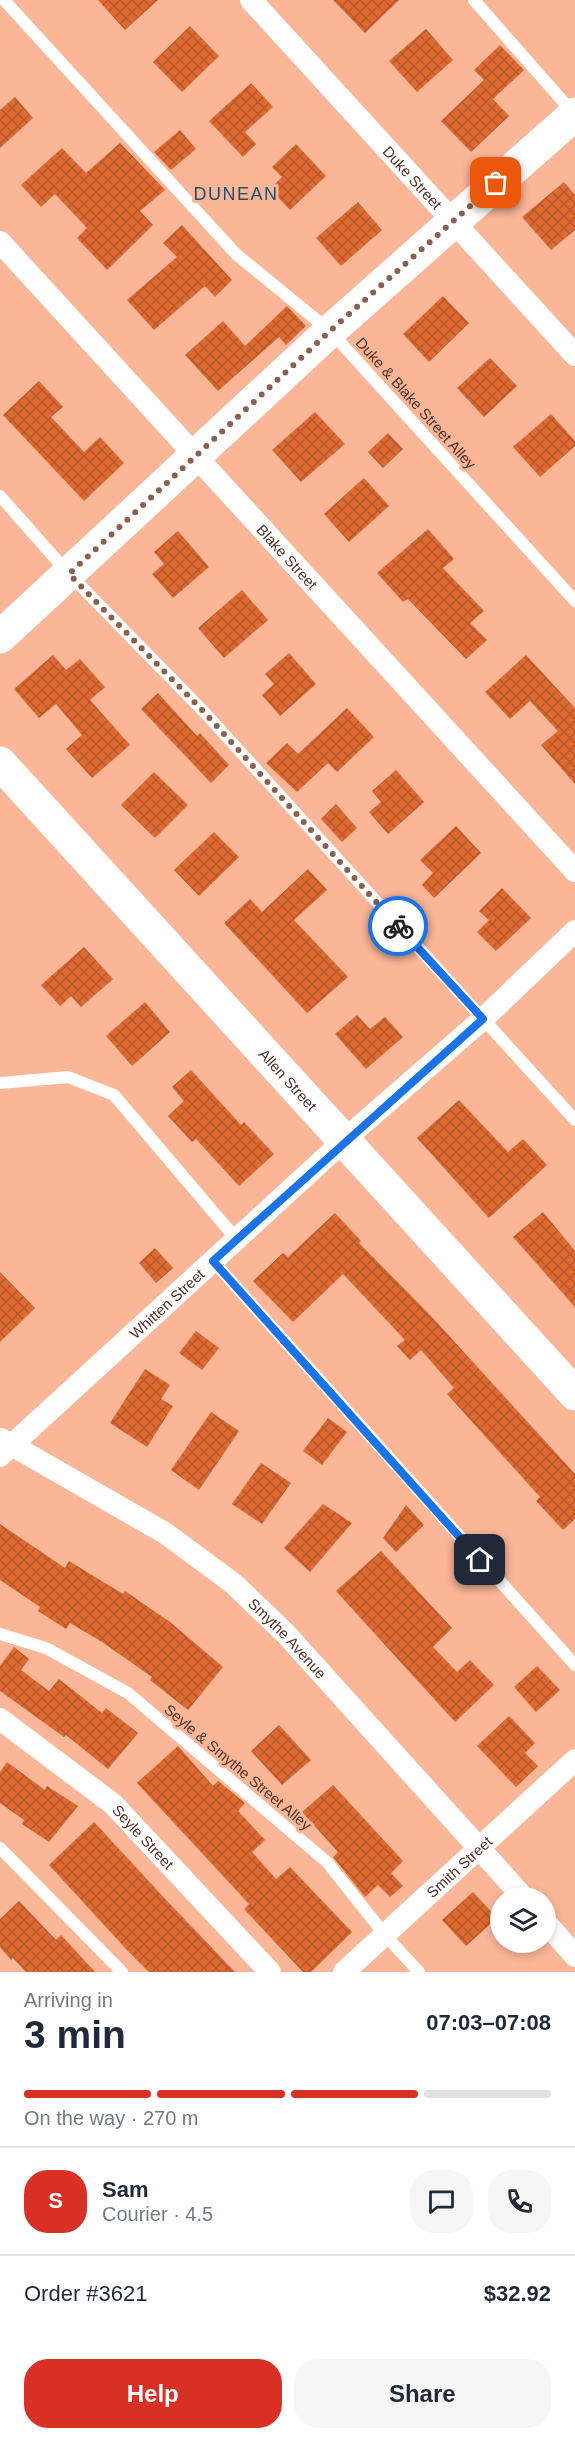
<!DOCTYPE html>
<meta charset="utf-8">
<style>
body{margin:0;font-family:Arial,sans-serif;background:#f6f6f7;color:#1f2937;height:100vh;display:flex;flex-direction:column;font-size:22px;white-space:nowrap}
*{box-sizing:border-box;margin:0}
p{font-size:20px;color:#747a83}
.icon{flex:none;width:33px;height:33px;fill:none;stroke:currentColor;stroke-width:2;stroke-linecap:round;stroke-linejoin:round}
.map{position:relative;height:1972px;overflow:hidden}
.side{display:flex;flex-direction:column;background:#fff;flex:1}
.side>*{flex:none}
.fabs{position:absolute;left:490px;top:1887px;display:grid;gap:12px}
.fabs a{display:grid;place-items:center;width:66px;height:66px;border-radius:50%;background:#fff;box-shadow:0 3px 9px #0003;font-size:30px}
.pin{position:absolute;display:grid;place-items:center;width:51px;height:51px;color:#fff;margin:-26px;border-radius:12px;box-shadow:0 3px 9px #0006}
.courier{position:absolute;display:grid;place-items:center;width:60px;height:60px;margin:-30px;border:4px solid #1a73e8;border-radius:50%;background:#fff;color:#222;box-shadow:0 2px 8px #0007}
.headline em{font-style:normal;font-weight:700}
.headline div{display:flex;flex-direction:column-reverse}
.headline{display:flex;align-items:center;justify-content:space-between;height:102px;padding:0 24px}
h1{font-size:39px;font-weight:700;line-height:45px}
.bar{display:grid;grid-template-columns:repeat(4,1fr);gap:9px 6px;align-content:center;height:72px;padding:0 24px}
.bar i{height:8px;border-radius:4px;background:#e0e1e3}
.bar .on{background:#d93025}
.bar p{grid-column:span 4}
.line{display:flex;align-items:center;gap:15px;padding:0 24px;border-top:2px solid #e0e1e3}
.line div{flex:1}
.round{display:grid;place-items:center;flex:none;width:63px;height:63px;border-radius:24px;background:#f6f6f7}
.button{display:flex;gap:12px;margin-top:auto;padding:12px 24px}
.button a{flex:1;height:69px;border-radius:24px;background:#d93025;color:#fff;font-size:24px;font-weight:700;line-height:69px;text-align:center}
.button a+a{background:#f6f6f7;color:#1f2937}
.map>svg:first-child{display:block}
</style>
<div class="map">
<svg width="575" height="1972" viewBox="0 0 575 1972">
<defs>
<pattern id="building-cross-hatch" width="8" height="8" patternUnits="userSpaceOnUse" patternTransform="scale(1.5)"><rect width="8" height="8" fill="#de6a32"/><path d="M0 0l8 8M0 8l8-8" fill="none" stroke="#b6582a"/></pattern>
</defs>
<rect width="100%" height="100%" fill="#fbb597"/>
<!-- building -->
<g fill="url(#building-cross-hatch)">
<polygon points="98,0 158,0 125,30"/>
<polygon points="333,0 399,0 365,33"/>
<polygon points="190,26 219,56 182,92 153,62"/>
<polygon points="426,29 453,60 417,92 389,61"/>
<polygon points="500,45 524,70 493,99 509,116 471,152 441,121 484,80 474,70"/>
<polygon points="251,83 273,107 245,132 256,144 243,157 209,121"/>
<polygon points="15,97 33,118 0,148 0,110"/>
<polygon points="180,130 196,149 171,170 154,152"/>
<polygon points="120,143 165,190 140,211 153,225 107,270 77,238 87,228 55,194 41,207 21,185 62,148 86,173"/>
<polygon points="296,144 326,176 290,210 270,189 282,177 272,167"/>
<polygon points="564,182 575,195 575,230 551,250 522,217"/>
<polygon points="358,202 382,230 341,266 316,238"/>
<polygon points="182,225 232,280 215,297 205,286 154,330 127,300 177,257 163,243"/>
<polygon points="443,296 469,323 429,362 403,334"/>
<polygon points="287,306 306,326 286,345 279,337 218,391 185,355 223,321 245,346"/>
<polygon points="490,358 517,386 484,417 457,388"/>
<polygon points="39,381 63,407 51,417 84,452 100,437 124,463 84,501 3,415"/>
<polygon points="315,412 345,444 301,482 272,450"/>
<polygon points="551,414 575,441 575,446 540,477 513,447"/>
<polygon points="388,433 403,449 383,468 368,452"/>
<polygon points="364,478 389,506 349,542 324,514"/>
<polygon points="428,529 454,559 443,568 484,611 470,623 487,640 466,659 408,599 403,602 377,573"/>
<polygon points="178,531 209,567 173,598 152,574 164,564 154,552"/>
<polygon points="242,590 268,620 224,658 198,628"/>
<polygon points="289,653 316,684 280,716 262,695 274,684 265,674"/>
<polygon points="53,655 66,670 80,659 105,687 90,700 130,745 92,778 66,749 82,735 56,704 39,718 14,689"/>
<polygon points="526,655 575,708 575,784 541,745 558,731 530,701 510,719 485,692"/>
<polygon points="158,693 197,736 200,733 229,765 211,783 141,709"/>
<polygon points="347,708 374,737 337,772 328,763 297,792 266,763 287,743 298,754"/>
<polygon points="396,770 424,802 388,834 369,812 381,802 372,791"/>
<polygon points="154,772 188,805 155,838 121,805"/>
<polygon points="336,804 357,828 342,842 321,819"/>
<polygon points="456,826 481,853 434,898 422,885 433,873 420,860"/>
<polygon points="214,832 239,857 199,896 174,870"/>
<polygon points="308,869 327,890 294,920 348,977 307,1013 224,923 250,899 262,912"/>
<polygon points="502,888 531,918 496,951 477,932 489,920 479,911"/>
<polygon points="84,947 113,979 81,1007 71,996 60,1006 41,985"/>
<polygon points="145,1002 170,1032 132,1066 106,1036"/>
<polygon points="357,1015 370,1029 385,1017 403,1037 366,1069 335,1034"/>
<polygon points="191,1070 241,1125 244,1122 274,1154 239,1186 196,1139 192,1142 168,1116 184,1101 172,1087"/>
<polygon points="459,1100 508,1152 523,1139 547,1165 489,1218 417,1138"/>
<polygon points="543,1212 575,1251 575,1307 513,1237"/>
<polygon points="335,1213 361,1241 359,1243 431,1316 575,1474 575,1519 563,1530 536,1501 540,1497 447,1394 454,1388 421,1350 410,1360 397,1346 405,1340 343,1274 293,1322 253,1281 283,1253 288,1257"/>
<polygon points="155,1248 173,1268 156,1283 139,1263"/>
<polygon points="0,1272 35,1308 0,1342"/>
<polygon points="196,1331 219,1348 202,1370 179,1353"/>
<polygon points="145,1369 170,1385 161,1399 173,1406 147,1447 110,1423"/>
<polygon points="211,1412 239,1431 199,1490 171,1470"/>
<polygon points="328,1418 347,1432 322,1465 303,1451"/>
<polygon points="261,1463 291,1483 262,1524 232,1504"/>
<polygon points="323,1504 352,1523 310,1572 284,1548"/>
<polygon points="406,1505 424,1525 396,1552 383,1538"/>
<polygon points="0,1524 65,1568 69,1561 123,1594 125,1591 170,1622 223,1667 188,1710 150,1680 152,1677 102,1642 70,1623 66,1629 38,1611 40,1607 0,1580"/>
<polygon points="381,1551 452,1628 433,1647 457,1672 470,1660 494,1685 455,1722 336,1591"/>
<polygon points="14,1647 29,1659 21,1670 49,1691 59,1679 102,1713 106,1708 138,1733 108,1769 66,1735 64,1737 0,1691 0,1666"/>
<polygon points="537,1666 560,1690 536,1712 514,1687"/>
<polygon points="509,1716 535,1743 525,1753 538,1766 516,1787 477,1746"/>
<polygon points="279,1725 311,1760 282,1785 251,1751"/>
<polygon points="178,1746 213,1786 218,1781 245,1803 238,1811 265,1840 252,1852 276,1879 290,1867 352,1932 311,1972 303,1972 244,1909 249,1904 137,1783"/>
<polygon points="7,1762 45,1790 47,1786 78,1806 49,1842 22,1824 24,1820 0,1803 0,1772"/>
<polygon points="333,1785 403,1861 391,1873 403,1886 390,1897 378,1885 365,1897 333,1857 338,1852 302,1812"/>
<polygon points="94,1822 169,1903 235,1972 149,1972 126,1949 49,1865"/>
<polygon points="473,1892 497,1918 466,1946 442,1920"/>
<polygon points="19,1901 56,1940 61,1935 95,1972 26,1972 13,1958 11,1960 0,1947 0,1919"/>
</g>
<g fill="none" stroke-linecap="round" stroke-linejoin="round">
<!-- lane -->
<g stroke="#fff" stroke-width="12">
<polyline points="4,0 236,254 330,331 575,601"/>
<polyline points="474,0 574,114"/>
<polyline points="0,496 69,574 205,713 575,1120"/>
<polyline points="0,1083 68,1077 114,1095 238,1241"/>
<polyline points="213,1261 575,1665"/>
<polyline points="0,1634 46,1648 128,1693 327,1862 385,1935 419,1972"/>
<polyline points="0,1848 122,1972"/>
</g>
<!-- street -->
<g stroke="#fff" stroke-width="22">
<path id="s1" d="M251 0 575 355"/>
<path id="s2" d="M0 242 575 871"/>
<path id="s3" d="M1 1439 165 1533 234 1584 286 1634 524 1898"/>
<path id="s4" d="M0 1456 360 1126 483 1019 575 931"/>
<path id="s5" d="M0 1719 113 1804 270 1972"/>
<polyline points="546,1923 575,1956"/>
<path id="s6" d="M344 1972 575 1760"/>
</g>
<!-- secondary -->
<g stroke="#fff" stroke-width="33">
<polyline points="0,637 330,331 575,114"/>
<path id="s7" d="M0 763 575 1394"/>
</g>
</g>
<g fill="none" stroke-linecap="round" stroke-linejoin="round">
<!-- done -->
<polyline stroke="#8b604e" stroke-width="6" stroke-dasharray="0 10.8" points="398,926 205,713 69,574 330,331 496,183"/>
<!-- route -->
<polyline stroke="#1a73e8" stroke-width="8" points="398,926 483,1019 213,1261 480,1560"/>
</g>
<g text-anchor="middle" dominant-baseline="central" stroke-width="6" stroke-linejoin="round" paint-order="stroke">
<!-- street labels -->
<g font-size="15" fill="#4e3226" stroke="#fbb597">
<text stroke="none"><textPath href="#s1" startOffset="240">Duke Street</textPath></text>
<text transform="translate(416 403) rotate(48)">Duke &amp; Blake Street Alley</text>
<text stroke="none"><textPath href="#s2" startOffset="426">Blake Street</textPath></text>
<text stroke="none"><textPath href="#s7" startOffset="428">Allen Street</textPath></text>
<text stroke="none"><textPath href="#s4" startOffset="226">Whitten Street</textPath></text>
<text stroke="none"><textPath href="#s3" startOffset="351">Smythe Avenue</textPath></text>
<text transform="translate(238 1767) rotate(40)">Seyle &amp; Smythe Street Alley</text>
<text stroke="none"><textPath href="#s5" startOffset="186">Seyle Street</textPath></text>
<text stroke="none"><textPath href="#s6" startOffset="156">Smith Street</textPath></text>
</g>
<!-- quarter labels -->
<g font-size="18" letter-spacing="1.5" fill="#205163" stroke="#fbb597">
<text x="236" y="194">DUNEAN</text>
</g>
</g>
</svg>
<div class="fabs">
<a><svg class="icon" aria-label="layers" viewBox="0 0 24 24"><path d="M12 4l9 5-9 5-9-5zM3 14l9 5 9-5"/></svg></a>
</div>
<div class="pin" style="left:496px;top:183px;background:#ea580c"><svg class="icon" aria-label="bag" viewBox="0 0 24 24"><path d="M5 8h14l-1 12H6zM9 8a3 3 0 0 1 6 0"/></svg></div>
<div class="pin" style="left:480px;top:1560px;background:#1f2937"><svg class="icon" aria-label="home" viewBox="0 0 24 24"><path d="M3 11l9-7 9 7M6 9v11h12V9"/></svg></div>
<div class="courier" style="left:398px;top:926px"><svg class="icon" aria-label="bike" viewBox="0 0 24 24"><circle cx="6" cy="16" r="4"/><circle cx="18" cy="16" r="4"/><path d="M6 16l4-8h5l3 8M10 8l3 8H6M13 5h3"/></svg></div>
</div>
<section class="side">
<div class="headline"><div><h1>3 min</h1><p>Arriving in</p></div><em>07:03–07:08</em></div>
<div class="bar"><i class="on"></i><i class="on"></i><i class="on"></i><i></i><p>On the way · 270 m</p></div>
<div class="line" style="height:108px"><b class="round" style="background:#d93025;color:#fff">S</b><div><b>Sam</b><p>Courier · 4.5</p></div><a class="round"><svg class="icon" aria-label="chat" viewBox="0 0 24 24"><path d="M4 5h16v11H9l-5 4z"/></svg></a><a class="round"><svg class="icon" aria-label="phone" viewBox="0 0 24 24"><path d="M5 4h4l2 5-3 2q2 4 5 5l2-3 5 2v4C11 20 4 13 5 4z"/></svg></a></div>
<div class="line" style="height:78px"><div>Order #3621</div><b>$32.92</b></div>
<div class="button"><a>Help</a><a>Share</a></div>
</section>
